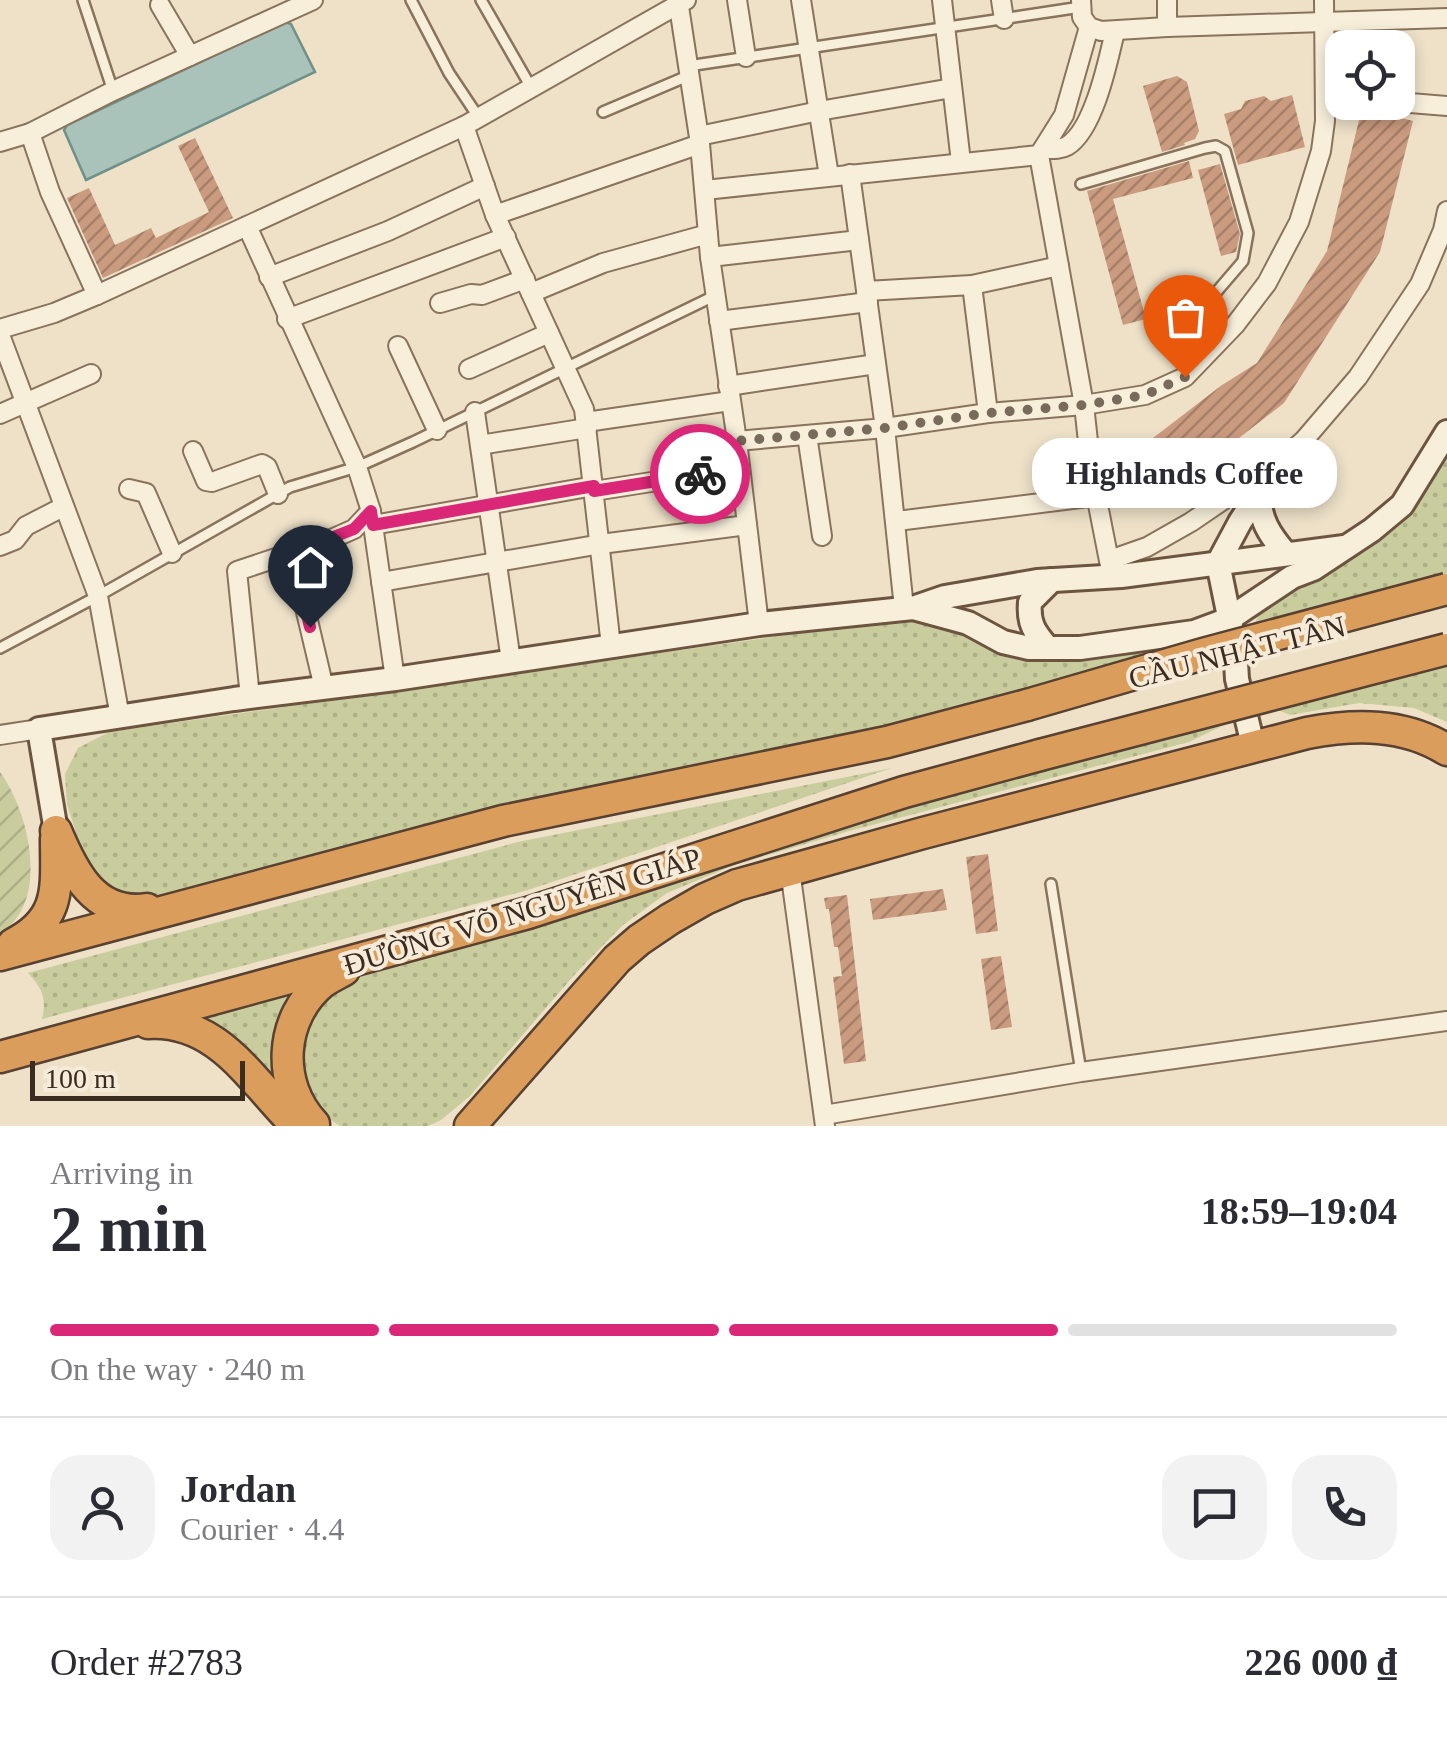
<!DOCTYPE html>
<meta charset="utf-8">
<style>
body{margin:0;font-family:Georgia,serif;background:#f2f2f3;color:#2b2b33;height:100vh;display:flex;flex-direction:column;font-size:38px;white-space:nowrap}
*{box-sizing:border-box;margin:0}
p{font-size:32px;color:#7c7c81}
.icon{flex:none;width:55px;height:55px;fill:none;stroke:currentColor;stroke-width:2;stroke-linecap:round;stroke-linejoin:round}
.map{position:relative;height:1126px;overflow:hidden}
.sheet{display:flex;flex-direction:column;background:#fff;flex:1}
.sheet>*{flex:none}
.buttons{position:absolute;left:1325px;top:30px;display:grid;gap:20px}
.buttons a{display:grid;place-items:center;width:90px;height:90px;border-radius:20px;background:#fff;box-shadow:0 5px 15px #0003;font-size:50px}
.scale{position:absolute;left:30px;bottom:25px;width:215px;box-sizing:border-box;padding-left:10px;border:5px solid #3a2c20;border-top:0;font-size:28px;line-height:35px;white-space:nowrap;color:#3a2c20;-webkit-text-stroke:8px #f5ebd8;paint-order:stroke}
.pin{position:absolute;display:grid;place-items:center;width:85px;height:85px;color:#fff;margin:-102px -42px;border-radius:50% 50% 50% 0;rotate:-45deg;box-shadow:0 0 10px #0007}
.pin .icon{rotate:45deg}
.courier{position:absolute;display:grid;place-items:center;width:100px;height:100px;margin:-50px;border:8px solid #db2777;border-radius:50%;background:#fff;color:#222;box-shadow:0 2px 12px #0007}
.bubble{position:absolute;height:70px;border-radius:30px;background:#fff;box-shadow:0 5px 15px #0003;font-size:32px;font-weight:600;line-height:70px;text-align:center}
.head em{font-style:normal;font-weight:600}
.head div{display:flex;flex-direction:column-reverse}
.head{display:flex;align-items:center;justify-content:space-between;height:170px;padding:0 50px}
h1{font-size:65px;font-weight:600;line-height:75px}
.bar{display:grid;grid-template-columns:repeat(4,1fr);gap:15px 10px;align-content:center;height:120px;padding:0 50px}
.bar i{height:12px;border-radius:8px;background:#e1e1e2}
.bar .active{background:#db2777}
.bar p{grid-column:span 4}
.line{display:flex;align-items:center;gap:25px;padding:0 50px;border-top:2px solid #e1e1e2}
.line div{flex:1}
.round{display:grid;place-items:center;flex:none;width:105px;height:105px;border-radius:30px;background:#f2f2f3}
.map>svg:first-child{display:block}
</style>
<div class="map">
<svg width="1447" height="1126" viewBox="0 0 1447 1126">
<defs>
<pattern id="grass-dots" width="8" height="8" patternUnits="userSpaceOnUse" patternTransform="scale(2.5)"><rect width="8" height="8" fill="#c9cc9c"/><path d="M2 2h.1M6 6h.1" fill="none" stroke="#adaf86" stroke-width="1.8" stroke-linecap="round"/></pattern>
<pattern id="garden-furrows" width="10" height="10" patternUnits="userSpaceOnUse" patternTransform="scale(2.5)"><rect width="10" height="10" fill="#c9cc9c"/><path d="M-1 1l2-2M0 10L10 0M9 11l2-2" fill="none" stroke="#adaf86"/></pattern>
<pattern id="building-hatch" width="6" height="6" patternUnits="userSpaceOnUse" patternTransform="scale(2.5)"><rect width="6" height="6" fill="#cb9b7f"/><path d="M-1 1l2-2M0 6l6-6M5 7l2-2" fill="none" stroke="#a67f68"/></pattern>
</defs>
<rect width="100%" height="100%" fill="#eee1c8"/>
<!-- grass -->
<g fill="url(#grass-dots)">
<polygon points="1447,459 1447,581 1249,634 1264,605 1314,574 1366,551 1400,525 1427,491"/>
<polygon points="928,619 1030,658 1091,658 1173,645 1180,648 883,733 146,901 124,898 105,884 85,861 67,804 65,774 78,748 109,732 891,620"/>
<polygon points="1447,658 1447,722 1414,708 1359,703 1290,715 1266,705"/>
<path d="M1228 715 1220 727 1189 742 849 831 734 865 667 893 623 925 576 973 470 1096 441 1120 428 1126H340C323 1116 304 1095 300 1074 297 1059 301 1039 302 1023L348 976 729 857Z"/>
<path d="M892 768 528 890 42 1019C47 998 42 988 28 973L518 842Z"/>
<polygon points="302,987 287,1100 188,1015"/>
</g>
<!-- garden -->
<path fill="url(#garden-furrows)" d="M0 772C29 811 51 903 0 933Z"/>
<!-- water -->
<polygon fill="#a9c2ba" stroke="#6f9187" stroke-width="2.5" points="285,22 291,24 315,72 86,180 64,130 67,125"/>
<!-- building -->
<g fill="url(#building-hatch)">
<polygon points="1177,76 1187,82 1199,131 1195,139 1184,143 1185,145 1162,152 1143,86"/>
<polygon points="1292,95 1305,147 1238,165 1224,114 1241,109 1245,101 1264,96 1271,101"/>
<polygon points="1362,108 1413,121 1380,252 1284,403 1185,480 1153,438 1222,385 1257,363 1327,251"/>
<polygon points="195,138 233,218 103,278 67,198 89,188 115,245 151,228 156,238 209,212 178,146"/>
<polygon points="1189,161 1193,178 1113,199 1146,319 1123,325 1087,191"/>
<polygon points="1220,164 1240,234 1236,252 1221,256 1198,170"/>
<polygon points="988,854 998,931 976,934 966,857"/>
<polygon points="943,889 947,910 873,920 870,899"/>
<polygon points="847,895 866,1061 844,1064 833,977 842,976 838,947 834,947 829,909 826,909 824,898"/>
<polygon points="1001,956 1012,1027 991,1030 981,959"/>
</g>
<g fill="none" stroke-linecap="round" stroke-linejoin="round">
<defs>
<g id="lane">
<polyline points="83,0 113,91"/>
<polyline points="411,0 449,73 479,118"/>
<polyline points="481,0 532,89"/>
<polyline points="688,66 1081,7"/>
<polyline points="603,112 690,75"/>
<polyline points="1081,184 1205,148 1216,146 1225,151 1248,233 1243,261 1189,324 1183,340 1189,372"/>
<polyline points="0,648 98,596 290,487 357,467 413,442 714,296"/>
<polyline points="1051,884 1081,1072"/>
</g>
<g id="street">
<polyline points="678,0 700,144 710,257 737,441 759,624"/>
<polyline points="737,0 746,57"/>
<polyline points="801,0 829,176"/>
<polyline points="942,0 961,162"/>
<polyline points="1001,0 1004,19"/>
<polyline points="1081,0 1082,17 1089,27 1101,31 1167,27 1447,18"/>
<polyline points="1167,0 1167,27"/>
<polyline points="160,5 190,56"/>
<polyline points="1398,102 1447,106"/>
<polyline points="464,126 495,215 584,409 611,646"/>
<polyline points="30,133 50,192 97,295"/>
<polyline points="699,136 819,111 952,88"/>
<polyline points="0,142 30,133 113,91 313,0"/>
<path d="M1043 149C1051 149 1060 150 1067 146 1094 130 1108 61 1115 31"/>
<polyline points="1039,155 1084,405 1091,469 1111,571"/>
<polyline points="850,174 885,428 904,608"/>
<polyline points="705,190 1039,155 1064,115 1089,27"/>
<polyline points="495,215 700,144"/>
<polyline points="247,226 357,467 371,511 395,679"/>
<polyline points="710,257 859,240"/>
<polyline points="269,277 388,231 485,186"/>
<polyline points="972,285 1059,266"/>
<polyline points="866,291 972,285 988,413"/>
<polyline points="531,293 603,263 708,234"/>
<polyline points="440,303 471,294 482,295 525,279"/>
<polyline points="287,319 506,237"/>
<polyline points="719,321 868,302"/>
<polyline points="0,329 54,313 97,295 464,126 686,0"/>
<polyline points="0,335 98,596 120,717"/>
<polyline points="398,346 437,430"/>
<polyline points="469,369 549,333"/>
<polyline points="728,386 876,364"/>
<polyline points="475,412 511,661"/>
<polyline points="0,414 91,374"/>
<polyline points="586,422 730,401"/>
<polyline points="807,435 822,536"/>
<polyline points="737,441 885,428 988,413 1084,405 1145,395 1185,377 1235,325 1267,283 1299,222 1321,151 1325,121 1324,0"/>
<polyline points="480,445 587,428"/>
<polyline points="193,451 206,481 212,482 262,464 267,467 278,494"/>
<polyline points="129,489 146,493 172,553"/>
<polyline points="594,491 740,468"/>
<polyline points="897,521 1097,496"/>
<polyline points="373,525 594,486"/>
<polyline points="0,546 15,540 26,526 63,507"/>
<polyline points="292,553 324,688"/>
<polyline points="1110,560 1147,547 1191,522 1279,462 1304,440 1358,377 1420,284 1443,230 1447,211"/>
<polyline points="381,582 601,544 747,525"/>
<polyline points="250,697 237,571 327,541 354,529 371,511"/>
<polyline points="0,735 39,729"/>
<polyline points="790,870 825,1126"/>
<polyline points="824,1115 1081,1072 1447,1021"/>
</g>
<g id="secondary">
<path d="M1258 493C1261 521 1268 533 1286 554"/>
<polyline points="913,608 968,623 1003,642 1029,648 1080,648 1194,632 1229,619 1292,577 1313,569 1372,530 1402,505 1447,432"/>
<path d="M1048 648C1034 632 1028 623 1030 602L1052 580"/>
<polyline points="1253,745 1237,679 1235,646 1218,563 1240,522 1279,462"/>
<polyline points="56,831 39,729 234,699 395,679 759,624 913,608 945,597 1037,581 1121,576 1344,547"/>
</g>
<g id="highway">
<path d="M56 831C73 872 95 917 147 909"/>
<path d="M13 944C62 919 56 887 56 839"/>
<polyline points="0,955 503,821 887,742 1027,705"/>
<path d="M148 1023C219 1019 252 1082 297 1126"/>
<polyline points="0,1057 528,913 904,792 1040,755"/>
<path d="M314 1124C276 1084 279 1018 323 982 329 978 337 974 344 970"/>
<path d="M470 1126 617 959 639 940 670 919 705 899 737 885 923 833 1307 733C1355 724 1404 723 1447 750"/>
</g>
</defs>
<!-- lane casing -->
<use href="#lane" stroke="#8a735d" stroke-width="14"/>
<!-- street casing -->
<use href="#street" stroke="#8a735d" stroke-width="22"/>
<!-- secondary casing -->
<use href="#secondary" stroke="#6c5440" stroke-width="28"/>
<!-- highway casing -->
<use href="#highway" stroke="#584131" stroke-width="35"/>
<!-- lane -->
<use href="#lane" stroke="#f8efdb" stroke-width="9"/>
<!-- street -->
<use href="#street" stroke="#f8efdb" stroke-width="18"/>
<!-- secondary -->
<use href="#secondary" stroke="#f8efdb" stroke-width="22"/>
<!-- highway -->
<use href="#highway" stroke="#da9d5c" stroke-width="30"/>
<defs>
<g id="highway-bridge">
<polyline points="1027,705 1203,654 1447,589"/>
<polyline points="1040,755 1447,649"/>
</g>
</defs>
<!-- highway-bridge casing -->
<use href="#highway-bridge" stroke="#584131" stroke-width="35" stroke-linecap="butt"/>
<!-- highway-bridge -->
<use href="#highway-bridge" stroke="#da9d5c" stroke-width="30"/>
</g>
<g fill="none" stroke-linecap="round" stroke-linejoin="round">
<!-- done -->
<polyline stroke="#796b5b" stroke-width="10" stroke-dasharray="0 18" points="700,474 740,468 737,441 885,428 988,413 1084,405 1145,395 1185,377"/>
<!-- route -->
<polyline stroke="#db2777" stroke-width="12" points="310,627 292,553 354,529 371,511 373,525 594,486 594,491 700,474"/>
</g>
<g text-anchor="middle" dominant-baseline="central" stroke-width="8" stroke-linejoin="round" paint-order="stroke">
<!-- street labels -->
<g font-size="30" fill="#3a2c20" stroke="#f5ebd8">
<text transform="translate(1237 652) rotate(-14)">CẦU NHẬT TÂN</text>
<text transform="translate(522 911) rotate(-17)">ĐƯỜNG VÕ NGUYÊN GIÁP</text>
</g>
</g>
</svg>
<div class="buttons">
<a><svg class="icon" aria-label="locate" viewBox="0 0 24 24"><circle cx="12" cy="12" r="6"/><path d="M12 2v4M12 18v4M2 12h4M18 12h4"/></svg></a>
</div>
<div class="scale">100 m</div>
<div class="pin" style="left:1185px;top:377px;background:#ea580c"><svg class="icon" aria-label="bag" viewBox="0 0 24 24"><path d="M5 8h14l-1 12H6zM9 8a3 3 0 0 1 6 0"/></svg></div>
<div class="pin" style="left:310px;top:627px;background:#1f2937"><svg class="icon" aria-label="home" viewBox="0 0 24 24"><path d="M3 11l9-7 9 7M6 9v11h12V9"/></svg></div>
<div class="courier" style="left:700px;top:474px"><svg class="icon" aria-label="bike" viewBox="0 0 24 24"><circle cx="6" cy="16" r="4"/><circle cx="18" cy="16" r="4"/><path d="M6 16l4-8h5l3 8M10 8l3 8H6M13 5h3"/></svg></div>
<div class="bubble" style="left:1032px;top:438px;width:305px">Highlands Coffee</div>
</div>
<section class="sheet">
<div class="head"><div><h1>2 min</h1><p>Arriving in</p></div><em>18:59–19:04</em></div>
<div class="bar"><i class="active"></i><i class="active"></i><i class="active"></i><i></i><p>On the way · 240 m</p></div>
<div class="line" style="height:180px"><a class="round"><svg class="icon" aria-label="person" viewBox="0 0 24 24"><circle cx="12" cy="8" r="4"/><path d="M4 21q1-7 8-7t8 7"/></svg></a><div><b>Jordan</b><p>Courier · 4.4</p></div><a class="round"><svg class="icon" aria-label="chat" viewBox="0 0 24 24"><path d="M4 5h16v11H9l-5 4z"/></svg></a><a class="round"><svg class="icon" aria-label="phone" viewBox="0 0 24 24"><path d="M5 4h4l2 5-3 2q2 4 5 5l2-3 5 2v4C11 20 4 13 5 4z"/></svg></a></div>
<div class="line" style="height:130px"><div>Order #2783</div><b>226 000 ₫</b></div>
</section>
